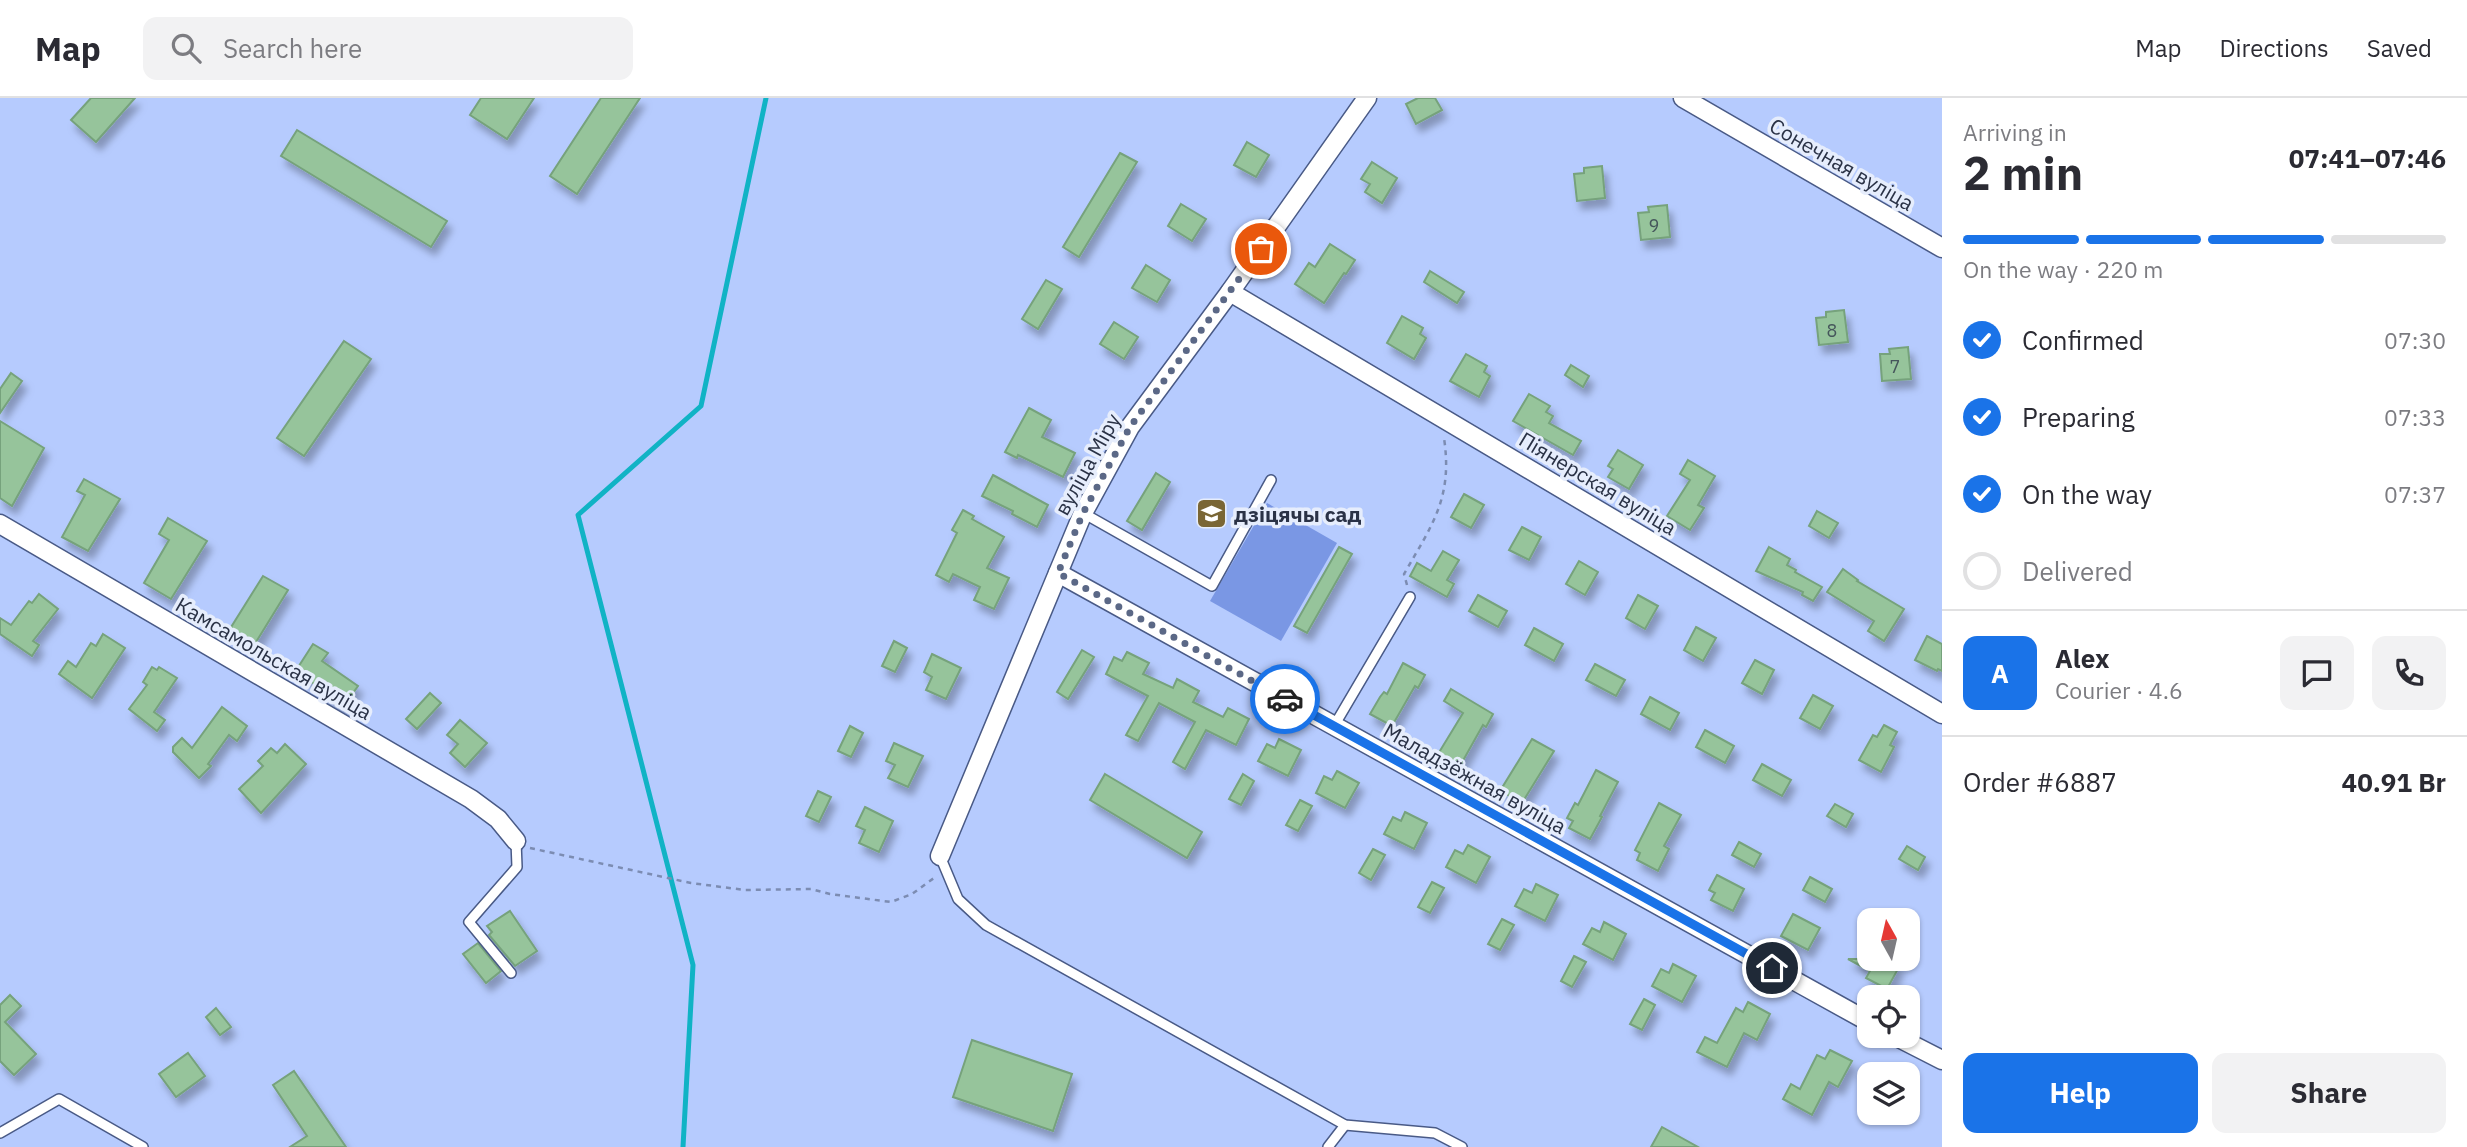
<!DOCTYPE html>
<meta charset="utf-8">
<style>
body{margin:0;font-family:"IBM Plex Sans",sans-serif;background:#f2f2f3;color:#2b2b33;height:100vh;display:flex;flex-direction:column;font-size:26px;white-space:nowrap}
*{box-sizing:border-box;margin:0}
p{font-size:23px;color:#7c7c81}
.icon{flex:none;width:38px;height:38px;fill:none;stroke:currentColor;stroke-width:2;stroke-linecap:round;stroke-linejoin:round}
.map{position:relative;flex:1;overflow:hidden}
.details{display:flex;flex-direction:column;background:#fff;width:525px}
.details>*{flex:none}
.needle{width:46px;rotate:352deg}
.tools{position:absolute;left:1857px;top:810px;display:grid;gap:14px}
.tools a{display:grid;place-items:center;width:63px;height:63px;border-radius:14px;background:#fff;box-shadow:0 2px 5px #0004;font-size:35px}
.pin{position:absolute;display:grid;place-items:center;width:60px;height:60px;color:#fff;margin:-30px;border:4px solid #fff;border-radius:50%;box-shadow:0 2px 7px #0007}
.courier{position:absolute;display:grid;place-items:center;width:70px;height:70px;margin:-35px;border:5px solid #1a73e8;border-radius:50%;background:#fff;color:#222;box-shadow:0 2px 9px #0007}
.headline em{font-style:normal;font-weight:700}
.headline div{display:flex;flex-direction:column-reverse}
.headline{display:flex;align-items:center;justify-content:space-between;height:119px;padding:0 21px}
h1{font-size:46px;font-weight:700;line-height:52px}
.bar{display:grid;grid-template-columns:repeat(4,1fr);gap:10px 7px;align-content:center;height:84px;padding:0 21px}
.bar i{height:9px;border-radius:5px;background:#e1e1e2}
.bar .selected{background:#1a73e8}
.bar p{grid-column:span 4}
.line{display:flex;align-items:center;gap:18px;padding:0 21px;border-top:2px solid #e1e1e2}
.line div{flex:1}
.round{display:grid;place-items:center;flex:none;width:74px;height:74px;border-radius:14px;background:#f2f2f3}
ol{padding:0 21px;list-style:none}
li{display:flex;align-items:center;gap:21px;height:77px}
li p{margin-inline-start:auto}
li .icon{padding:7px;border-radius:50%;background:#1a73e8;color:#fff;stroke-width:4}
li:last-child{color:#7c7c81}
li i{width:38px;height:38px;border:4px solid #e1e1e2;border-radius:50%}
.button{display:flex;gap:14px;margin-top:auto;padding:14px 21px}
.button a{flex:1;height:80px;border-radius:14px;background:#1a73e8;color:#fff;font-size:28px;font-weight:700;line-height:80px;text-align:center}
.button a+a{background:#f2f2f3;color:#2b2b33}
header{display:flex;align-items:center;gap:42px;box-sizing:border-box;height:98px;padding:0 35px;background:#fff;border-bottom:2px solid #e1e1e2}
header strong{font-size:33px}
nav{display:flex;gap:38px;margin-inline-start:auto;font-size:24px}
.search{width:490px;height:63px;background:#f2f2f3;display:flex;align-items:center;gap:18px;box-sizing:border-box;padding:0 24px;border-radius:14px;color:#7c7c81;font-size:26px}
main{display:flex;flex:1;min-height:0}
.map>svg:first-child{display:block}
</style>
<header>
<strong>Map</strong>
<div class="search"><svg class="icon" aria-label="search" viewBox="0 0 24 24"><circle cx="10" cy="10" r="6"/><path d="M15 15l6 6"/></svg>Search here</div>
<nav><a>Map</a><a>Directions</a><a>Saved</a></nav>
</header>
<main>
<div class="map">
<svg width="1942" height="1049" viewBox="0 0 1942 1049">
<defs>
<filter id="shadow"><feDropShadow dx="4.5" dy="8" stdDeviation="3.5" flood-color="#0004"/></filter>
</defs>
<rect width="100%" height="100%" fill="#b6cbfe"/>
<!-- green -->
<polygon fill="#7a97e4" points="1267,405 1337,445 1281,543 1210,503"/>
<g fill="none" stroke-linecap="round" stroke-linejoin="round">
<!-- stream -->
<polyline stroke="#10b3c5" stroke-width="5" points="683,1049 693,867 578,417 701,308 766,0"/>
</g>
<!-- building -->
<g fill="#96c49b" stroke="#76a27b" stroke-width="2" filter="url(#shadow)">
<polygon points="91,0 135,0 96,44 71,22"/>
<polygon points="481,0 534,0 507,41 470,17"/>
<polygon points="601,0 640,0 577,96 550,78"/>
<polygon points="1418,0 1435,0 1442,12 1416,26 1406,6"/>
<polygon points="297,32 447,123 431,149 281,58"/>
<polygon points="1247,44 1269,57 1256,79 1234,67"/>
<polygon points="1120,55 1137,64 1079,159 1063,149"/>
<polygon points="1372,64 1397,80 1382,105 1365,94 1370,86 1361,81"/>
<polygon points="1602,68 1605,100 1577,103 1574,76 1584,75 1584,70"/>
<polygon points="1181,106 1206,121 1192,143 1168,128"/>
<polygon points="1667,107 1670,139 1641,142 1638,115 1649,114 1648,109"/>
<polygon points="1330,146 1355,162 1346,176 1344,175 1324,205 1295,186 1309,165 1315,169"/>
<polygon points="1146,167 1170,182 1157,204 1132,190"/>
<polygon points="1430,173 1464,194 1457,205 1424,184"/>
<polygon points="1046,182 1062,191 1038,231 1022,221"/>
<polygon points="1844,212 1848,244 1819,247 1816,220 1826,219 1826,214"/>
<polygon points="1402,218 1423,230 1420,236 1426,240 1414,261 1387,245"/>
<polygon points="1114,224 1138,239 1124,261 1100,246"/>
<polygon points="344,243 371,261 304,358 277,340"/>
<polygon points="1908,249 1911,281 1882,283 1880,256 1890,256 1889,251"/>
<polygon points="1466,256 1487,268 1484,274 1490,278 1479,299 1450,283"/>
<polygon points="1571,267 1589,278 1583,289 1565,277"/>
<polygon points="11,275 22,283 0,315 0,291"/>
<polygon points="1529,296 1550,308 1546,314 1553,318 1549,325 1581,343 1573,357 1513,323"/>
<polygon points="1029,310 1051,322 1042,339 1075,355 1063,379 1018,357 1017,360 1005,354"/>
<polygon points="0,323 44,350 12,408 0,400"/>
<polygon points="1618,352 1643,367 1629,391 1608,379 1613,371 1608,368"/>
<polygon points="1688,362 1715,378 1698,407 1704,410 1690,432 1667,418 1690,382 1680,376"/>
<polygon points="1156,375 1170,384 1142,432 1127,423"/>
<polygon points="993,377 1048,407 1037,429 1012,416 1013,413 982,398"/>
<polygon points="84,381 120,401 88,453 62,439 85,397 77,393"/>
<polygon points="1464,396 1484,407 1471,430 1451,419"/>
<polygon points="963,412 974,418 972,421 1004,439 987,470 1009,480 994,511 974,502 980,489 953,476 949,484 936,477 957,435 952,432"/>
<polygon points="1817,413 1838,425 1829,440 1809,428"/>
<polygon points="168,420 207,443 171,501 144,485 169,442 159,436"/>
<polygon points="1522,429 1541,439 1529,462 1509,452"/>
<polygon points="1339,449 1352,456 1307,535 1294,528"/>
<polygon points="1769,449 1790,461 1787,467 1796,472 1795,474 1822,489 1813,503 1802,497 1803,494 1756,473"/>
<polygon points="1443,453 1459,462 1447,482 1454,486 1447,499 1410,478 1417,465 1431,473"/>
<polygon points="1579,463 1598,474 1585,497 1566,486"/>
<polygon points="1843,471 1858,482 1857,483 1904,511 1884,543 1868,533 1874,523 1827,494"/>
<polygon points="263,478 288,492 253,549 228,534"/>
<polygon points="39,496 58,511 33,543 39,547 32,558 0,536 0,520 11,527 29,503 32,505"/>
<polygon points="1478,497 1507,513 1498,529 1469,513"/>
<polygon points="1638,497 1658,508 1645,531 1626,520"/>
<polygon points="1696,529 1716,540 1703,563 1684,552"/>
<polygon points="1534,530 1563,546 1554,563 1525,547"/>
<polygon points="103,536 125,550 92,600 59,576 68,563 76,569 91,545 96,548"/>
<polygon points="1927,538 1942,546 1942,573 1938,571 1937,573 1915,562"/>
<polygon points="894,543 907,550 895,574 882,568"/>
<polygon points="313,546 328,555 322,563 358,588 343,609 322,594 324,592 295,574"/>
<polygon points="1082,552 1094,559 1068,601 1057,594"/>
<polygon points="1127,554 1149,565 1143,576 1173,590 1177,581 1199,593 1193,604 1223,619 1228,610 1249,621 1236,647 1206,632 1185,671 1173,664 1195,624 1159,605 1138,643 1126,637 1148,598 1106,576 1114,559 1122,563"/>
<polygon points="932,556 961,570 946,601 926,592 932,579 924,574"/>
<polygon points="1755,562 1774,572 1762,596 1742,585"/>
<polygon points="1403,565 1425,577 1418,590 1415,588 1392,628 1370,616 1380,599 1384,594 1387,596"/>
<polygon points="1595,566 1625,582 1616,598 1586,582"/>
<polygon points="152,569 157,572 159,569 177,580 154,614 165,622 157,633 129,611 147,587 143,584"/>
<polygon points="1451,591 1493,616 1486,629 1483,627 1460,668 1438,656 1463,615 1444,603"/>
<polygon points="430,595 441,605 417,631 406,621"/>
<polygon points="1813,597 1833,608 1820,631 1800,620"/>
<polygon points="1650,599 1679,615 1670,632 1641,616"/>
<polygon points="222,609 247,628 237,643 229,637 208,666 211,668 199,680 173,654 173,649 182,640 192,650"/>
<polygon points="460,622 487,645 465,669 450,655 458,646 447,637"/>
<polygon points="1884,627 1897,634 1890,647 1894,649 1881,674 1859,662 1873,637 1877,639"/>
<polygon points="850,628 863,635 851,659 838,653"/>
<polygon points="1705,632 1734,648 1725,665 1696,649"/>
<polygon points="1279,641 1301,652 1288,678 1258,663 1267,646 1275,650"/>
<polygon points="1532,641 1554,653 1522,705 1500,693"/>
<polygon points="894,645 923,658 908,689 888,680 895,667 886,663"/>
<polygon points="285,646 306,666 261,715 239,691 263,668 258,663 271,650 277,655"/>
<polygon points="1762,666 1791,682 1782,698 1753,682"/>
<polygon points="1596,672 1618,684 1600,718 1602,719 1590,741 1569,730 1573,723 1567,720 1575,705 1578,707"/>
<polygon points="1337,673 1359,685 1345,710 1316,695 1324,678 1332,682"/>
<polygon points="1105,676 1202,734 1187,760 1090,702"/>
<polygon points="1243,676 1254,683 1241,707 1229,701"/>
<polygon points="818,693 831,699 819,724 806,718"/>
<polygon points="1300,702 1312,708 1298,733 1286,727"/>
<polygon points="1659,705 1681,717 1664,748 1669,751 1658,773 1637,762 1640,755 1635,752"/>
<polygon points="1835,706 1853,716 1846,729 1827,718"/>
<polygon points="865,709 893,723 879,754 859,745 865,732 856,728"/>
<polygon points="1405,714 1427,725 1414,751 1384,736 1393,719 1401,723"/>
<polygon points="1739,744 1761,756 1754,769 1732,757"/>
<polygon points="1468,747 1490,759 1476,785 1446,769 1455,752 1463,756"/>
<polygon points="1907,748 1925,759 1918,772 1899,761"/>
<polygon points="1373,751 1385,757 1371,782 1359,775"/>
<polygon points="1717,777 1744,791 1733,813 1711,802 1715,795 1709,792"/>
<polygon points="1810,779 1832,791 1825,804 1803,792"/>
<polygon points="1432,784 1444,790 1430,815 1418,809"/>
<polygon points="1536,786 1558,797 1545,823 1515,808 1524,791 1532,795"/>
<polygon points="510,813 537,853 515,868 489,837 492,834 487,828"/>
<polygon points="1793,816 1820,830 1808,852 1781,838"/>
<polygon points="1502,821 1514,827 1500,852 1488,846"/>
<polygon points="1604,824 1626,836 1613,862 1583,846 1592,830 1600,834"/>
<polygon points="478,845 501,873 486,885 463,856"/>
<polygon points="1574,858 1586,864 1572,889 1561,883"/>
<polygon points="1848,861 1884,861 1899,869 1887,891 1866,880 1870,873"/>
<polygon points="1673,866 1696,878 1682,904 1652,888 1661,871 1669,875"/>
<polygon points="10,897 21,908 5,924 36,956 14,977 0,963 0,907"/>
<polygon points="1644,901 1655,907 1642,932 1630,926"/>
<polygon points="1748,904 1770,916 1757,942 1744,935 1727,969 1697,954 1705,939 1717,945 1736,910 1743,914"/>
<polygon points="216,910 231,929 220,937 206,919"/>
<polygon points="972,942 1072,976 1053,1033 953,999"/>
<polygon points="1830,952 1852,963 1838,989 1829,984 1812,1017 1783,1001 1791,986 1800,991 1817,957 1825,961"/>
<polygon points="188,955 205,978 176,999 159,976"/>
<polygon points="294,973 346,1049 290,1049 307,1038 273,987"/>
<polygon points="1662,1029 1698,1049 1651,1049"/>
</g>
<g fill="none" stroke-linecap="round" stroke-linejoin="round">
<defs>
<g id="lane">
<polyline points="1083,415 1212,488 1271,382"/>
<polyline points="1334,628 1410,499"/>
<polyline points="940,758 958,801 986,827 1345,1027 1435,1035 1462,1049"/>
<polyline points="511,875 469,824 517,769 516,743"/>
<polyline points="0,1035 59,1001 143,1049"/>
<polyline points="1328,1049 1345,1027"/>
</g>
<g id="street">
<polyline points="1683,0 1942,150"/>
<polyline points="1230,194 1942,616"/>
<polyline points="0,426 471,701 498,721 516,743"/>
<polyline points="1058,475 1869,924"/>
<polyline points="940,758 1083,415 1130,329 1230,194 1367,0"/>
<polyline points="1895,938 1942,962"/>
</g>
</defs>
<!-- lane casing -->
<use href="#lane" stroke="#495a86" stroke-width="12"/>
<!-- street casing -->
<use href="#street" stroke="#495a86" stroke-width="21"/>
<!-- path -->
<g stroke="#7c8cb2" stroke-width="2.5" stroke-dasharray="5 5" stroke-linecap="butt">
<path d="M1407 487 1404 476C1432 427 1453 400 1444 340"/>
<polyline points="530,750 691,785 745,792 811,791 830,796 891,804 912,796 934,780"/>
</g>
<!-- lane -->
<use href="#lane" stroke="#fff" stroke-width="9"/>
<!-- street -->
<use href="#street" stroke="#fff" stroke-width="18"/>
</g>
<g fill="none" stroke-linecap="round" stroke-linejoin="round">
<!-- done -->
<polyline stroke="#5b6886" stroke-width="7" stroke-dasharray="0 12.6" points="1261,151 1130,329 1083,415 1058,475 1285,601"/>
<!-- route -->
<polyline stroke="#1a73e8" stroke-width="9" points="1285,601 1772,870"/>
</g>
<!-- icons -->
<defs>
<symbol id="school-square" viewBox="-11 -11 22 22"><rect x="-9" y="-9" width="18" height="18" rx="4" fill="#7a6635" stroke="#e6edfc"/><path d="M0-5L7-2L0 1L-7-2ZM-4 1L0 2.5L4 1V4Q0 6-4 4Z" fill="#fff"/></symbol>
</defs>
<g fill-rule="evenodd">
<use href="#school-square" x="1194" y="398" width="35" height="35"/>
</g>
<g text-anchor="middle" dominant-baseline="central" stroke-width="7" stroke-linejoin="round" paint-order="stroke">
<!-- number labels -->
<g font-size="18" fill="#45565b">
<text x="1654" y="127">9</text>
<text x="1832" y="232">8</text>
<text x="1895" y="268">7</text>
</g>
<!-- street labels -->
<g font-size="21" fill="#2a3246" stroke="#e6edfc">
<text transform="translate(1842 66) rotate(30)">Сонечная вуліца</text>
<text transform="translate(1087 366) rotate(-61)">вуліца Міру</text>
<text transform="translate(1598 385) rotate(31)">Піянерская вуліца</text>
<text transform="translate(274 560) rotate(30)">Камсамольская вуліца</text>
<text transform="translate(1475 680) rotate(29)">Маладзёжная вуліца</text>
</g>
<!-- poi labels -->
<g font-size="21" font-weight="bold" fill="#2a3246" stroke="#e6edfc" text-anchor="start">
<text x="1234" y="416">дзіцячы сад</text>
</g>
</g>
</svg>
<div class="tools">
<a><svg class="needle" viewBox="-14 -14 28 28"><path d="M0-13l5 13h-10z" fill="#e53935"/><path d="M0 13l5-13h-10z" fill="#7c7c81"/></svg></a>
<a><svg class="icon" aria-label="locate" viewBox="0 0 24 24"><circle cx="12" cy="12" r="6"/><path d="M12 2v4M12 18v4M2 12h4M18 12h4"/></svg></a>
<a><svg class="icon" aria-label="layers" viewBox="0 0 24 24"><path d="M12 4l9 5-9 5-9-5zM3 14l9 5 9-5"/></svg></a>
</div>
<div class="pin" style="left:1261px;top:151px;background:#ea580c"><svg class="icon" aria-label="bag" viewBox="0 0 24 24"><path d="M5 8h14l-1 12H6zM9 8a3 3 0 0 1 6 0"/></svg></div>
<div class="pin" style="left:1772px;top:870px;background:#1f2937"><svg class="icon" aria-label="home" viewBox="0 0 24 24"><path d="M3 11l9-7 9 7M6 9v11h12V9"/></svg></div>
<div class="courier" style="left:1285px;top:601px"><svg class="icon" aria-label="car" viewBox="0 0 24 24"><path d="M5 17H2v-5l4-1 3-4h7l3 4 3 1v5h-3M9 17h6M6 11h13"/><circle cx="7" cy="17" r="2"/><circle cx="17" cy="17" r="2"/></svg></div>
</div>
<section class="details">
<div class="headline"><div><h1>2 min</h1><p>Arriving in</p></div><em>07:41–07:46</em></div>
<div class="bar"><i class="selected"></i><i class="selected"></i><i class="selected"></i><i></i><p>On the way · 220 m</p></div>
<ol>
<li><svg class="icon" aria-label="check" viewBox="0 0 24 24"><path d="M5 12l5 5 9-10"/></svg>Confirmed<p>07:30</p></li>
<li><svg class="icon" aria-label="check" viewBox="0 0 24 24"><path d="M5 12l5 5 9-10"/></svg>Preparing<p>07:33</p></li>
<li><svg class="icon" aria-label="check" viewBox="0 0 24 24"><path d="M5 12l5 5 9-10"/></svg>On the way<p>07:37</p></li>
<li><i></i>Delivered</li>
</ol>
<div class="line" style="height:126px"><b class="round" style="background:#1a73e8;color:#fff">A</b><div><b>Alex</b><p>Courier · 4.6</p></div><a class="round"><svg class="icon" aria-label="chat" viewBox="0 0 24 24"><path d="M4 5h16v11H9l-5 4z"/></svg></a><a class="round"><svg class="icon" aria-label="phone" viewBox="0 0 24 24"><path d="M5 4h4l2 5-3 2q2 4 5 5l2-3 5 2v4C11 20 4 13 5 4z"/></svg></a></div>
<div class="line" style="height:91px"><div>Order #6887</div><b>40.91 Br</b></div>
<div class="button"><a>Help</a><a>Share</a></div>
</section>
</main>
